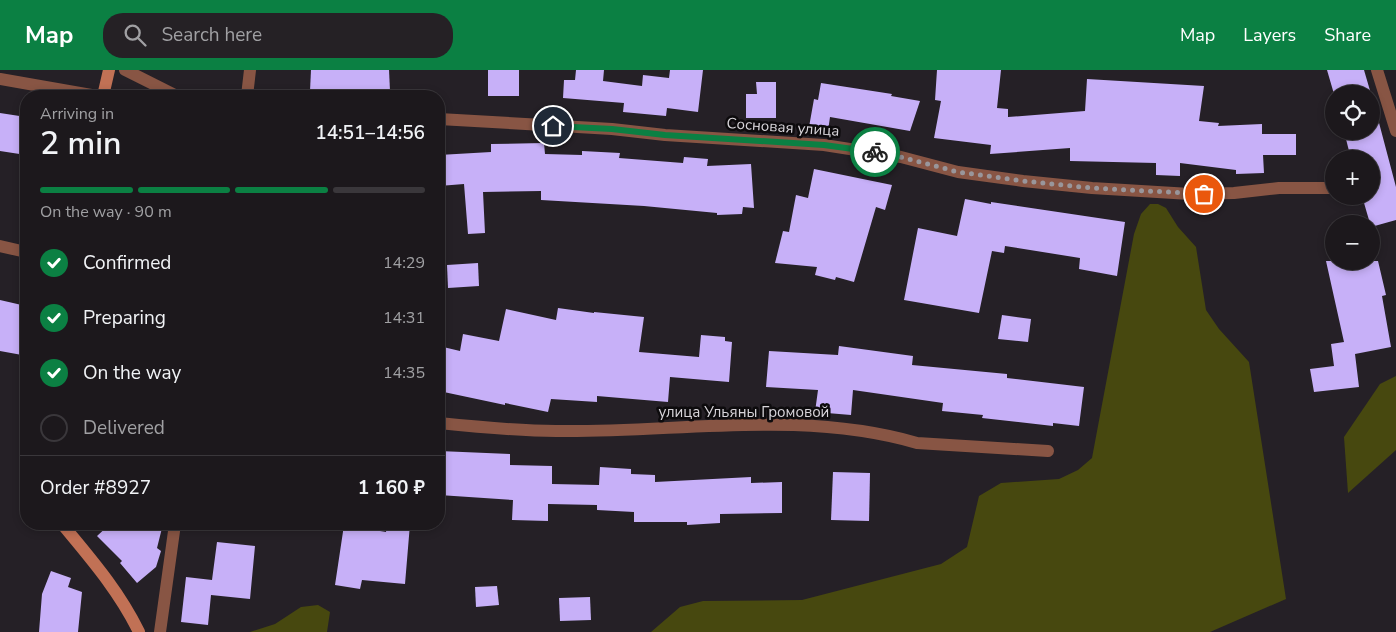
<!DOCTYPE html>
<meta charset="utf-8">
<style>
body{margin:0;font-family:"Nunito Sans",sans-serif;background:#252125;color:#f1f3f6;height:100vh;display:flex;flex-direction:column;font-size:19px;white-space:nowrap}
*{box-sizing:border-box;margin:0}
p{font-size:16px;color:#a0a0a3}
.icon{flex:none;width:28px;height:28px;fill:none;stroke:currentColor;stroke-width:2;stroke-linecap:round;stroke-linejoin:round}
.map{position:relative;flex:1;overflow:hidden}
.drawer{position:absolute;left:20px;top:20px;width:425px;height:440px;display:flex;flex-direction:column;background:#1c181c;border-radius:20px;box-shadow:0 2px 8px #0003,0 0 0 1px #3a373b}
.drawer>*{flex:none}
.buttons{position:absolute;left:1325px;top:15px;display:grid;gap:10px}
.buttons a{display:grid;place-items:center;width:55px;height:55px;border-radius:50%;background:#1c181c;box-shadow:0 2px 8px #0003,0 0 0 1px #3a373b;font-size:25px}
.pin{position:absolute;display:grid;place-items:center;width:42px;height:42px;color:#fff;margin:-21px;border:2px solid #fff;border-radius:50%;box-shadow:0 1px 5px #0007}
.courier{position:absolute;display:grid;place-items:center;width:50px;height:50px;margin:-25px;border:4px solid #0b8043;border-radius:50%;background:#fff;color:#222;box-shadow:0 1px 6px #0007}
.summary em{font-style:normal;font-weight:600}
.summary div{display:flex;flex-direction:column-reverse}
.summary{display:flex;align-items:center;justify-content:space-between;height:85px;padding:0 20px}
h1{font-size:32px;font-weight:600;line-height:38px}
.bar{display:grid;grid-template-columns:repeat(4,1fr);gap:8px 5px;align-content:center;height:60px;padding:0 20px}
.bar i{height:6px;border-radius:4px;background:#3a373b}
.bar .current{background:#0b8043}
.bar p{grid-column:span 4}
.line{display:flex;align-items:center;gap:12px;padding:0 20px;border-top:1px solid #3a373b}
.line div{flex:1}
ol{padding:0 20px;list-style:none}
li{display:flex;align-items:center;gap:15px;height:55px}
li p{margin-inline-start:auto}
li .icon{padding:5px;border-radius:50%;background:#0b8043;color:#fff;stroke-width:4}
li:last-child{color:#a0a0a3}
li i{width:28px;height:28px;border:2px solid #3a373b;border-radius:50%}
header{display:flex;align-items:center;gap:30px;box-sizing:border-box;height:70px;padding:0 25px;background:#0b8043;color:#fff}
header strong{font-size:24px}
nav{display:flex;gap:28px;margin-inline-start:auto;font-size:18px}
.search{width:350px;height:45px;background:#252125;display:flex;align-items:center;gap:12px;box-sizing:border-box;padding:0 18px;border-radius:20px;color:#a0a0a3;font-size:19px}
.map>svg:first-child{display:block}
</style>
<header>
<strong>Map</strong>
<div class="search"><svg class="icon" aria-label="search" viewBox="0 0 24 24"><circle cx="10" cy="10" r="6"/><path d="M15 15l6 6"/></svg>Search here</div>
<nav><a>Map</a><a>Layers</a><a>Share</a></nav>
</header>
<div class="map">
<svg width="1396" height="562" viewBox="0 0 1396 562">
<rect width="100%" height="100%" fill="#252026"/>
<!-- green -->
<g fill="#47480f">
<polygon points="1150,134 1158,134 1166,138 1178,157 1196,177 1206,240 1219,259 1249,292 1286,529 1210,562 651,562 680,537 703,531 802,530 941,494 967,477 979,426 1001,413 1059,409 1078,400 1092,388 1134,164 1141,144"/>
<polygon points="1396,306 1396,380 1348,423 1344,367 1380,314"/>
<polygon points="318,535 330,542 327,562 250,562 275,554 301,537"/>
</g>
<!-- building -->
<g fill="#c7b0f8">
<polygon points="311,0 389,0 390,21 310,21"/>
<rect x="488" y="0" width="31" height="26"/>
<polygon points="576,0 604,0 603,11 642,16 643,5 669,8 670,0 703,0 698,42 667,38 666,46 623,42 624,33 563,28 564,10 575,10"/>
<polygon points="937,0 1001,0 997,38 1008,39 1008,47 1085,41 1087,9 1204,16 1199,51 1219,53 1218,56 1262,54 1262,64 1296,64 1296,85 1263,85 1264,103 1236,104 1236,100 1180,93 1180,106 1156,105 1156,93 1070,91 1070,78 990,84 991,75 934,68 941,31 935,30"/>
<polygon points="1327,0 1364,0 1371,24 1334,24"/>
<polygon points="756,12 776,12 776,48 746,48 746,24 757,24"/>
<polygon points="821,13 892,24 891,26 920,31 910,61 830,47 828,61 809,57 814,29 818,30"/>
<polygon points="0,43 26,47 26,85 0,81"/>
<polygon points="1378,49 1396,117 1396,150 1371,157 1362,126 1371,126 1371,89 1351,89 1344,61 1371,61 1371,50"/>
<polygon points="544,73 545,84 582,85 582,81 620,83 619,88 683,93 684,87 708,89 707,96 751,94 754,138 743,137 742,144 717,145 717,143 644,136 541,130 541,121 483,122 485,163 468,164 464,114 439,116 439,85 491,82 491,74"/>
<polygon points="814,99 892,115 885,140 876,137 854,212 836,207 835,210 815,205 817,197 775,193 783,161 789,162 796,125 808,128"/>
<polygon points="965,129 991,134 991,132 1125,152 1117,206 1079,199 1080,188 1005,176 1004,183 992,181 979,243 904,230 918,158 957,166"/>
<polygon points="1326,191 1378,191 1386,225 1382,226 1391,277 1355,284 1359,317 1314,322 1310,299 1334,296 1331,274 1344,272"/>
<polygon points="478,193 479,216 448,218 447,195"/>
<polygon points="0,230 26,236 26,263 22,285 0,281"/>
<polygon points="558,238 594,243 594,242 644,247 639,282 699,287 701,265 725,267 725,271 732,272 729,312 670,307 668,332 597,326 597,332 551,329 548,342 505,333 505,335 439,321 439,276 460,281 463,264 499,271 506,239 556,250"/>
<polygon points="1002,245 1031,249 1028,272 998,269"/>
<polygon points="839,276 913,286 912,295 1007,304 1007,308 1084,317 1079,356 1053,353 1053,356 982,348 983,345 942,341 943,333 853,320 851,345 815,342 818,320 766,317 769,281 838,285"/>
<polygon points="439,381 510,384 510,395 552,396 552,414 599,415 600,397 631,399 631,404 655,405 655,412 751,407 751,413 782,412 782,443 720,444 720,453 687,455 687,452 634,452 634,442 597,440 597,435 548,434 548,451 512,450 513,430 439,425"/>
<polygon points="833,402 870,403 869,451 831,450"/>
<polygon points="110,454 163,454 157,478 161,481 156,497 137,513 120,493 122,491 97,466"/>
<polygon points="387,454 410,454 405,514 362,510 360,519 335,515 344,455 386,462"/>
<polygon points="217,472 255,476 250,529 211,525 208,555 181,552 186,507 212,510"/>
<polygon points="51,501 71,508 68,517 82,522 78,562 39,562 42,524"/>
<polygon points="497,516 499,535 476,537 475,517"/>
<polygon points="590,527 591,550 560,551 559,528"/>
</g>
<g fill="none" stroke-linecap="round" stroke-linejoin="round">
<!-- street -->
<g stroke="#854" stroke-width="12">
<polyline points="125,0 173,24"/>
<polyline points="1377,0 1396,61"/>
<polyline points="0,9 97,26"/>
<polyline points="129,26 172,25"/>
<polyline points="247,26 250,0"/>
<polyline points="439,49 612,59 665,65 824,75 901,87 958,102 1023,111 1092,118 1190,124 1234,123 1279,118 1331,118"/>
<polyline points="0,176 26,182"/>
<path d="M439 353C478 357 517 361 556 361 676 363 800 339 917 373L1048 381"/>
<polyline points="160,562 175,454"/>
</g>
<!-- secondary -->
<g stroke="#c17155" stroke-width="12">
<polyline points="103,26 109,0"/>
<path d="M62 454C91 489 119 521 139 562"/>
</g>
</g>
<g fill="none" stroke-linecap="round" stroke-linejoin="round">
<!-- done -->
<polyline stroke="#99969b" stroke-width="5" stroke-dasharray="0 9" points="875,82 901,87 958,102 1023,111 1092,118 1204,124"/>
<!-- route -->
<polyline stroke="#0b8043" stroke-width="6" points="553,56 612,59 665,65 824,75 875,82"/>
</g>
<g text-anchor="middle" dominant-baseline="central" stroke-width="5" stroke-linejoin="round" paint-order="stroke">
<!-- street labels -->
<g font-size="15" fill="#d8d5da" stroke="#0d0b0d">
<text transform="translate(783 57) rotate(4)">Сосновая улица</text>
<text x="744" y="342">улица Ульяны Громовой</text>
</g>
</g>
</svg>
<div class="buttons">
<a><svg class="icon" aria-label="locate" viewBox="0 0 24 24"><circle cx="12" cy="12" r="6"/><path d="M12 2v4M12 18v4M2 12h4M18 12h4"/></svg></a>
<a>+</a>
<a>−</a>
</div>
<div class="pin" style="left:1204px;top:124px;background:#ea580c"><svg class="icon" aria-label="bag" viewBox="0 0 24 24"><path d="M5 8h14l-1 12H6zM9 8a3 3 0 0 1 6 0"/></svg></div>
<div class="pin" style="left:553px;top:56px;background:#1f2937"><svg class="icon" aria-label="home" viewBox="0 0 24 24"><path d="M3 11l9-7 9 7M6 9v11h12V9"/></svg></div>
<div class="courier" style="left:875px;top:82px"><svg class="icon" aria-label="bike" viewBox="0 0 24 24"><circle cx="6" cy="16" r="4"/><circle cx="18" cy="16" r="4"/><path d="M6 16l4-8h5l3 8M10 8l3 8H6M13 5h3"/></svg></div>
<section class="drawer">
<div class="summary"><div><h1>2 min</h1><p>Arriving in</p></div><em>14:51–14:56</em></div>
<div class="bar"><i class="current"></i><i class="current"></i><i class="current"></i><i></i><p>On the way · 90 m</p></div>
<ol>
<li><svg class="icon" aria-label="check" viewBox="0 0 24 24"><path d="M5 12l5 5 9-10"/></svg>Confirmed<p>14:29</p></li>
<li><svg class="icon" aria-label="check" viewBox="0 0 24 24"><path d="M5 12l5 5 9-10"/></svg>Preparing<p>14:31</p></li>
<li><svg class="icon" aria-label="check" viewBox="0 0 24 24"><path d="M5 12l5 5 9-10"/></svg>On the way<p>14:35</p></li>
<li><i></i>Delivered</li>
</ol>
<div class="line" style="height:65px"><div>Order #8927</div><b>1 160 ₽</b></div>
</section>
</div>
